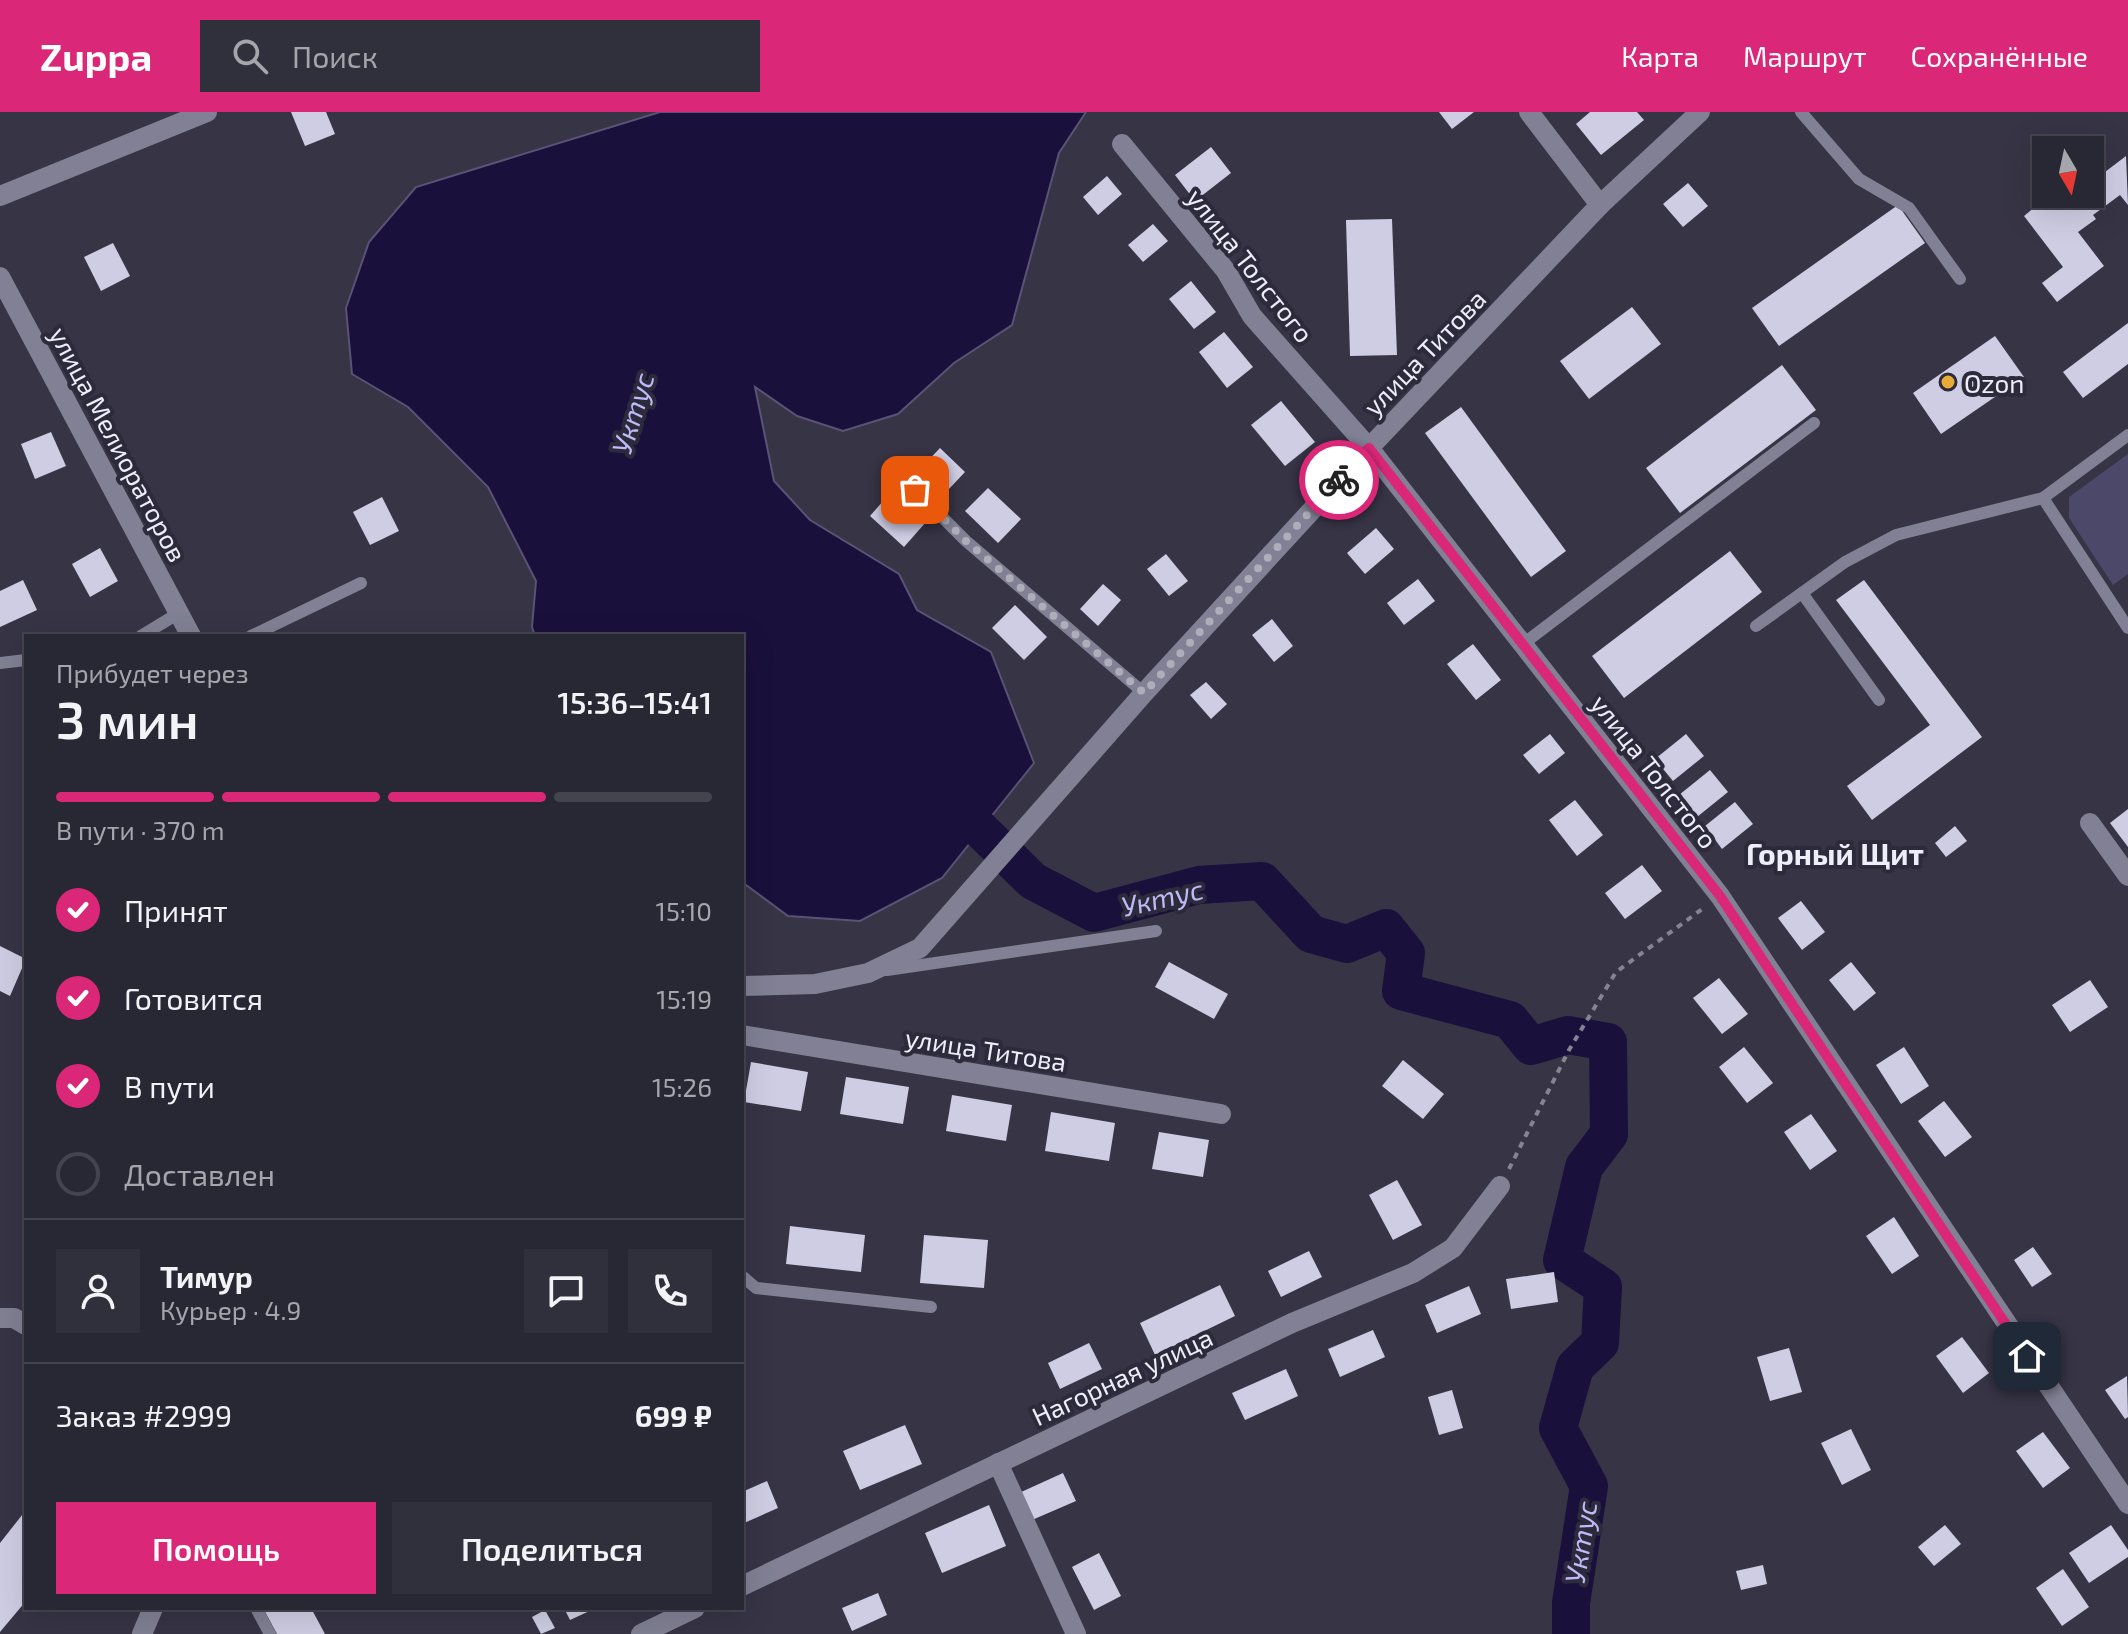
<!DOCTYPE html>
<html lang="ru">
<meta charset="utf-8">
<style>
body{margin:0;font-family:"Exo 2",sans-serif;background:#302f3c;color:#f1f3f6;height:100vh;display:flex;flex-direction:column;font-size:30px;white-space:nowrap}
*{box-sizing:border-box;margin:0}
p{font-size:26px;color:#a5a5ac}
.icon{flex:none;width:44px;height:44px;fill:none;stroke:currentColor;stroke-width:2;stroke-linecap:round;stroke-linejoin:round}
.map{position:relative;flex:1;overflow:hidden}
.sheet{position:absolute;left:24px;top:522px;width:720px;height:976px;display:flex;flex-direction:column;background:#282734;border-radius:0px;box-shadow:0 8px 32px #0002,0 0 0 2px #44444f}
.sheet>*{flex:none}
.needle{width:52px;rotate:171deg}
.controls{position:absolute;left:2032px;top:24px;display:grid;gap:16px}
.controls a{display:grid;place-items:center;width:72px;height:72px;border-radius:0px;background:#282734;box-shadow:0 8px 32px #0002,0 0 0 2px #44444f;font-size:40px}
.pin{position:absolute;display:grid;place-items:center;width:68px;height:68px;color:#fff;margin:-34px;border-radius:16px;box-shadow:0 4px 12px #0006}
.courier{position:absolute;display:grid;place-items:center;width:80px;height:80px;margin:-40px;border:6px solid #db2777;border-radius:50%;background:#fff;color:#222;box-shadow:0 2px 10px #0007}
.headline em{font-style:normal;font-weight:600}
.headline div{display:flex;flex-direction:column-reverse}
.headline{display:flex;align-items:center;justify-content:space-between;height:136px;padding:0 32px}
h1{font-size:52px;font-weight:600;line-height:60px}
.bar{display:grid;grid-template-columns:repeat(4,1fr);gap:12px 8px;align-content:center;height:96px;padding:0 32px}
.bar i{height:10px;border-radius:6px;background:#44444f}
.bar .on{background:#db2777}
.bar p{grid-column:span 4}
.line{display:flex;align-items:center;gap:20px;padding:0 32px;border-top:2px solid #44444f}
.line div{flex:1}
.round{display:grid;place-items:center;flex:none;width:84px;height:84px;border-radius:0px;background:#302f3c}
ol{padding:0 32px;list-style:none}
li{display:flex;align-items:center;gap:24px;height:88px}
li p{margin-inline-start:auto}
li .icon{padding:8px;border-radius:50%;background:#db2777;color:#fff;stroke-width:4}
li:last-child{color:#a5a5ac}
li i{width:44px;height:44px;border:4px solid #44444f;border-radius:50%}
.primary-button{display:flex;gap:16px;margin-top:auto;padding:16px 32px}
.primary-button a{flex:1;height:92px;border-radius:0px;background:#db2777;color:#fff;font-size:32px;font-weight:600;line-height:92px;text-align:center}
.primary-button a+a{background:#302f3c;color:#f1f3f6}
header{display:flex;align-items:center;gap:48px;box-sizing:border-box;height:112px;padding:0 40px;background:#db2777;color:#fff}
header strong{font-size:38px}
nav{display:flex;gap:44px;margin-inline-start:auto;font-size:28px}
.search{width:560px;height:72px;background:#302f3c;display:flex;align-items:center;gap:20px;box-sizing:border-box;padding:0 28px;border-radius:0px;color:#a5a5ac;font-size:30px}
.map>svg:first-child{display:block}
</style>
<header>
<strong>Zuppa</strong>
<div class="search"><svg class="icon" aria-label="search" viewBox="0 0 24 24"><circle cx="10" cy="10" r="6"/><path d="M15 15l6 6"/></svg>Поиск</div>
<nav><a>Карта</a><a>Маршрут</a><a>Сохранённые</a></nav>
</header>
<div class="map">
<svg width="2128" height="1522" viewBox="0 0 2128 1522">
<rect width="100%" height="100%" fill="#363445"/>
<!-- green -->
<polygon fill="#4c4869" points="2128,342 2128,462 2113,473 2069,406 2069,385"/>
<!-- water -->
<polygon fill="#1a103c" stroke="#5a5375" stroke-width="2" points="660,0 1086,0 1059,41 1012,213 954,251 898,302 843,319 797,304 755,275 774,369 810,408 899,462 917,498 991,540 1034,651 942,766 860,809 788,804 742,770 742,524 535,524 532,515 536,469 488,375 408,295 352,262 346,196 369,130 416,75"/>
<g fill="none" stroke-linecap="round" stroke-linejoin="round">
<!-- river -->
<polyline stroke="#1a103c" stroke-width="38" points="945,683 1033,769 1094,801 1199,773 1262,769 1311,822 1347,832 1386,816 1406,841 1401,879 1510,908 1531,934 1568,923 1608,930 1609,1022 1584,1055 1562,1148 1603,1175 1600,1231 1575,1255 1558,1316 1589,1374 1571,1491 1571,1522"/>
</g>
<!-- building -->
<g fill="#cecde3">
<polygon points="291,0 326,0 335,22 305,34"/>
<polygon points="1439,0 1474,0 1452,17"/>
<polygon points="1590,0 1637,0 1644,8 1601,43 1576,12"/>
<polygon points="1211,35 1231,61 1195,89 1175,63"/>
<polygon points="2126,44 2128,93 2120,83 2093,103 2096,107 2078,120 2104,154 2057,190 2042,171 2063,155 2024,104 2051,82 2090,82 2090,48 2101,63"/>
<polygon points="2046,48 2046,75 2033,58"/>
<polygon points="1107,64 1122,82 1098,103 1083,85"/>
<polygon points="1688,71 1708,94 1683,115 1663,92"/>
<polygon points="1898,93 1925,131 1779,234 1752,196"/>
<polygon points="1392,107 1397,243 1350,244 1346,108"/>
<polygon points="1153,112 1168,129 1143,150 1128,133"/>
<polygon points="113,131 130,164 101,179 84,145"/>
<polygon points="1191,169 1216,200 1194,217 1169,187"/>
<polygon points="1632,195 1661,232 1589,287 1560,249"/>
<polygon points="2128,211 2128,252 2083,286 2063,260"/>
<polygon points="1224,220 1253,255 1227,276 1199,240"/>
<polygon points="1995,224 2024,265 1941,322 1913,281"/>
<polygon points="1782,253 1816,298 1680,401 1646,356"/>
<polygon points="1281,289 1315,330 1285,354 1251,313"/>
<polygon points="1461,295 1566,439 1531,465 1425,321"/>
<polygon points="51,320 66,354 35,367 21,332"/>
<polygon points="940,336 965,360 948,378 923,354"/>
<polygon points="988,376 1021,407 998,431 965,399"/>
<polygon points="891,380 926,410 904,435 870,404"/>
<polygon points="382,385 399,419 370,433 353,400"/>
<polygon points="1376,416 1394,437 1365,462 1347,441"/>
<polygon points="100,436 118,469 90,485 72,452"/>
<polygon points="1730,439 1762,480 1624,586 1592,544"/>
<polygon points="1166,442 1188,469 1169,484 1147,457"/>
<polygon points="1418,467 1435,489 1404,513 1387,491"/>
<polygon points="23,468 37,498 0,515 0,479"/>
<polygon points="1864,468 1982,625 1872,708 1847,674 1930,613 1836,488"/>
<polygon points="1103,472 1121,488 1098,514 1080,497"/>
<polygon points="1015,493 1047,525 1024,548 992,516"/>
<polygon points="1272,507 1293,534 1274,550 1252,523"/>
<polygon points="1473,532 1501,568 1476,588 1447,552"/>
<polygon points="1206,570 1227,592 1211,607 1190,583"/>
<polygon points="1550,622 1565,641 1539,662 1523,643"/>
<polygon points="1686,622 1704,644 1673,669 1655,647"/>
<polygon points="1710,658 1728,680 1697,705 1679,683"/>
<polygon points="1575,688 1603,723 1577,744 1549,708"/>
<polygon points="1735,690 1753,712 1722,737 1705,714"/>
<polygon points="2128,697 2128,735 2110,711"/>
<polygon points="1955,714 1967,729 1946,745 1935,731"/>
<polygon points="1642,753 1662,779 1625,807 1605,781"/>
<polygon points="1801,789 1825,820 1802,838 1778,806"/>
<polygon points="0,834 26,847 10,884 0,879"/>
<polygon points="1169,850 1228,882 1214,907 1155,875"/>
<polygon points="1851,850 1876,881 1854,899 1829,868"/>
<polygon points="1719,866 1748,902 1722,922 1693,886"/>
<polygon points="2090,868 2108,895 2070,920 2052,893"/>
<polygon points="1744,935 1773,971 1747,991 1719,955"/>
<polygon points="1904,935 1929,974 1901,992 1876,953"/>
<polygon points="1403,948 1444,982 1423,1007 1382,974"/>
<polygon points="751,950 808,960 801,999 744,990"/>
<polygon points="846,965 909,975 903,1012 840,1002"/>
<polygon points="952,983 1012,993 1006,1029 946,1019"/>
<polygon points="1944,989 1972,1025 1945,1045 1918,1009"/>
<polygon points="1051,1000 1115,1011 1109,1049 1045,1039"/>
<polygon points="1811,1002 1837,1039 1810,1058 1784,1020"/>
<polygon points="1159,1020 1209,1028 1203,1065 1152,1057"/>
<polygon points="1397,1068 1422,1113 1393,1128 1369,1083"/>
<polygon points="1894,1105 1919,1144 1892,1162 1866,1124"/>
<polygon points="790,1114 865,1123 861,1160 786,1152"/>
<polygon points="924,1123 988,1128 984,1176 920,1171"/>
<polygon points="2033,1135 2052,1162 2032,1175 2014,1148"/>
<polygon points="1309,1139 1322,1165 1281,1185 1268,1159"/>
<polygon points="1554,1160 1558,1190 1511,1197 1506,1167"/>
<polygon points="1220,1173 1235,1204 1155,1243 1140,1211"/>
<polygon points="1469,1174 1481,1202 1437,1221 1425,1193"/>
<polygon points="1373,1218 1385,1245 1340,1265 1328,1237"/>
<polygon points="1962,1225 1989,1261 1963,1281 1936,1244"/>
<polygon points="1089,1231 1102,1257 1060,1277 1048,1251"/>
<polygon points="1789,1236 1802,1280 1770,1289 1757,1245"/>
<polygon points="1286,1257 1298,1284 1245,1308 1232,1281"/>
<polygon points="2127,1264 2128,1305 2125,1307 2105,1278"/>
<polygon points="1452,1278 1463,1316 1439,1323 1428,1285"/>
<polygon points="905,1313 922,1352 860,1378 843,1339"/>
<polygon points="1851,1317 1871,1358 1842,1373 1821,1331"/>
<polygon points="2043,1320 2070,1356 2043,1376 2016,1339"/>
<polygon points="1063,1361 1076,1389 1032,1408 1019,1381"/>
<polygon points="767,1369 778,1396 742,1412 742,1380"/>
<polygon points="989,1393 1006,1434 942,1461 925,1421"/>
<polygon points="26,1398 26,1489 0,1520 0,1431"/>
<polygon points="1945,1413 1961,1432 1934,1454 1918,1435"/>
<polygon points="2111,1413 2128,1438 2128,1445 2089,1471 2069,1441"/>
<polygon points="1099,1441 1121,1484 1094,1498 1072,1455"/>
<polygon points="1763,1453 1767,1472 1741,1478 1736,1459"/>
<polygon points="2063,1457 2089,1495 2062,1514 2036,1476"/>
<polygon points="878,1481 887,1503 852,1519 842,1496"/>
<polygon points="263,1496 311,1496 325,1522 277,1522"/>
<polygon points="564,1496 596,1496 570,1508"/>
<polygon points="545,1498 555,1516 541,1522 532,1505"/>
</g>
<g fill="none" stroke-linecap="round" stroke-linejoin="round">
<!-- path -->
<polyline stroke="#868493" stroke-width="4" stroke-dasharray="6 6" stroke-linecap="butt" points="1509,1057 1569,938 1616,860 1705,795"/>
<!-- service -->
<g stroke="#818094" stroke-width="12">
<polyline points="1801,0 1859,67 1909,96 1960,167"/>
<polyline points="915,378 966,429 1144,581"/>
<polyline points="2043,386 2128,516"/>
<polyline points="1802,481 1879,588"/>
<polyline points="1756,514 1845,450 1896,423 2043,386 2128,323"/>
<polyline points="141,524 179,501"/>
<polyline points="251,524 361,471"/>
<polyline points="1523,532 1814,311"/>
<polyline points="0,551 26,548"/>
<polyline points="887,858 1156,819"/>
<polyline points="742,1164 756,1176 931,1195"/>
<polyline points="256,1496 270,1522"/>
</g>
<!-- minor -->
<g stroke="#818094" stroke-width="20">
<polyline points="1529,0 1600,93"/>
<polyline points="1122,32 1226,159 1252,204 1369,336 1720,784 2128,1392"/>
<polyline points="0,84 207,0"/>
<polyline points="0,165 191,524"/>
<polyline points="2090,711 2128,764"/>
<polyline points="742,923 1221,1002"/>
<polyline points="0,1206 14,1206 26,1213"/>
<polyline points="998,1351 1076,1522"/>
<polyline points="742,1474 1292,1211 1413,1161 1453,1136 1500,1074"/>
<polyline points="641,1522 695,1496"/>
</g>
<!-- tertiary -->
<g stroke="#818094" stroke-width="20">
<polyline points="742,874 815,872 868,861 920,836 1144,581 1369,336 1600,93 1700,0"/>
<polyline points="142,1522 153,1496"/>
</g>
</g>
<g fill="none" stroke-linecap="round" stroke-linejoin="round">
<!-- done -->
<polyline stroke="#aeadba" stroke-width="8" stroke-dasharray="0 14.4" points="915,378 966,429 1144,581 1339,368"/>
<!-- route -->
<polyline stroke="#db2777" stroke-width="10" points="1339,368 1369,336 1720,784 2027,1244"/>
</g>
<!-- markers -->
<circle fill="#e9ab38" stroke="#2c2a3b" stroke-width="3" cx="1948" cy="270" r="8"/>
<g text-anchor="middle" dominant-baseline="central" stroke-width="8" stroke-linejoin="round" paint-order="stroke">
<!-- street labels -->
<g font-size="26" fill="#eeeef9" stroke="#2c2a3b">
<text transform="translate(1251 153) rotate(52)">улица Толстого</text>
<text transform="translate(1424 240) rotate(-46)">улица Титова</text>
<text transform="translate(119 332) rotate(62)">улица Мелиораторов</text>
<text transform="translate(1655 659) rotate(52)">улица Толстого</text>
<text transform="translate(986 937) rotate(9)">улица Титова</text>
<text transform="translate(1122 1264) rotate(-25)">Нагорная улица</text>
</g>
<!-- poi labels -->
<g font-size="26" fill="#eeeef9" stroke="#2c2a3b" text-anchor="start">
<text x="1964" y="270">Ozon</text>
</g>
<!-- water labels -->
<g font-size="28" font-style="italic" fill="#bfb9f8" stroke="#2c2a3b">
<text transform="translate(632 301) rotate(-73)">Уктус</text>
<text transform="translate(1162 785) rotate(-13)">Уктус</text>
<text transform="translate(1580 1430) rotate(-81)">Уктус</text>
</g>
<!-- quarter labels -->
<g font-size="30" font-weight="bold" fill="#eeeef9" stroke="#2c2a3b">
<text x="1835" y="741">Горный Щит</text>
</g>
</g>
</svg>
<div class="controls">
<a><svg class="needle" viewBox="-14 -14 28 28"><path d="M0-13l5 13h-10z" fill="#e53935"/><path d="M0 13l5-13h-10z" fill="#a5a5ac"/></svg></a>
</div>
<div class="pin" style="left:915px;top:378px;background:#ea580c"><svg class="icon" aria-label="bag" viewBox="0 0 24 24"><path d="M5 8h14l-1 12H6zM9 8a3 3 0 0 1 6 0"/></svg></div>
<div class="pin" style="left:2027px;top:1244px;background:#1f2937"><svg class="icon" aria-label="home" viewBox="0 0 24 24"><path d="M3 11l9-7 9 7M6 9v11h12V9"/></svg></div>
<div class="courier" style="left:1339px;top:368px"><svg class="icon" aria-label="bike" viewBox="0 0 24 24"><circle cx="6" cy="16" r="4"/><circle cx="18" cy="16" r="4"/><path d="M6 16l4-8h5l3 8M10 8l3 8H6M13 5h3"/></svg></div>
<section class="sheet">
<div class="headline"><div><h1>3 мин</h1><p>Прибудет через</p></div><em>15:36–15:41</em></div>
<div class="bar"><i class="on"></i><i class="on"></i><i class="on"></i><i></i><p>В пути · 370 m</p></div>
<ol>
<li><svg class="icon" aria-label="check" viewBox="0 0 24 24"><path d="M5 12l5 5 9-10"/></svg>Принят<p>15:10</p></li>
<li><svg class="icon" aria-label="check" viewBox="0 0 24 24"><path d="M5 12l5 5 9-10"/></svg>Готовится<p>15:19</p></li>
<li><svg class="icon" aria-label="check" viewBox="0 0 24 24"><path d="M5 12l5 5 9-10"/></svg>В пути<p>15:26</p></li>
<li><i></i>Доставлен</li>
</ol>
<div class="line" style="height:144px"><a class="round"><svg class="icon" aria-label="person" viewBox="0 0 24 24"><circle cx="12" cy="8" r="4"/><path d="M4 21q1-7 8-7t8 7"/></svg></a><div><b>Тимур</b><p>Курьер · 4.9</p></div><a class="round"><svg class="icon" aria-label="chat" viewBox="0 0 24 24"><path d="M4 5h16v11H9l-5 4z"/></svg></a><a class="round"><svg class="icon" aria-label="phone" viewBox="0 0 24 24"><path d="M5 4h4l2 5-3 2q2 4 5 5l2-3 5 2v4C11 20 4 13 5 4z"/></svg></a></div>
<div class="line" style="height:104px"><div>Заказ #2999</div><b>699 ₽</b></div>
<div class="primary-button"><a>Помощь</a><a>Поделиться</a></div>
</section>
</div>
